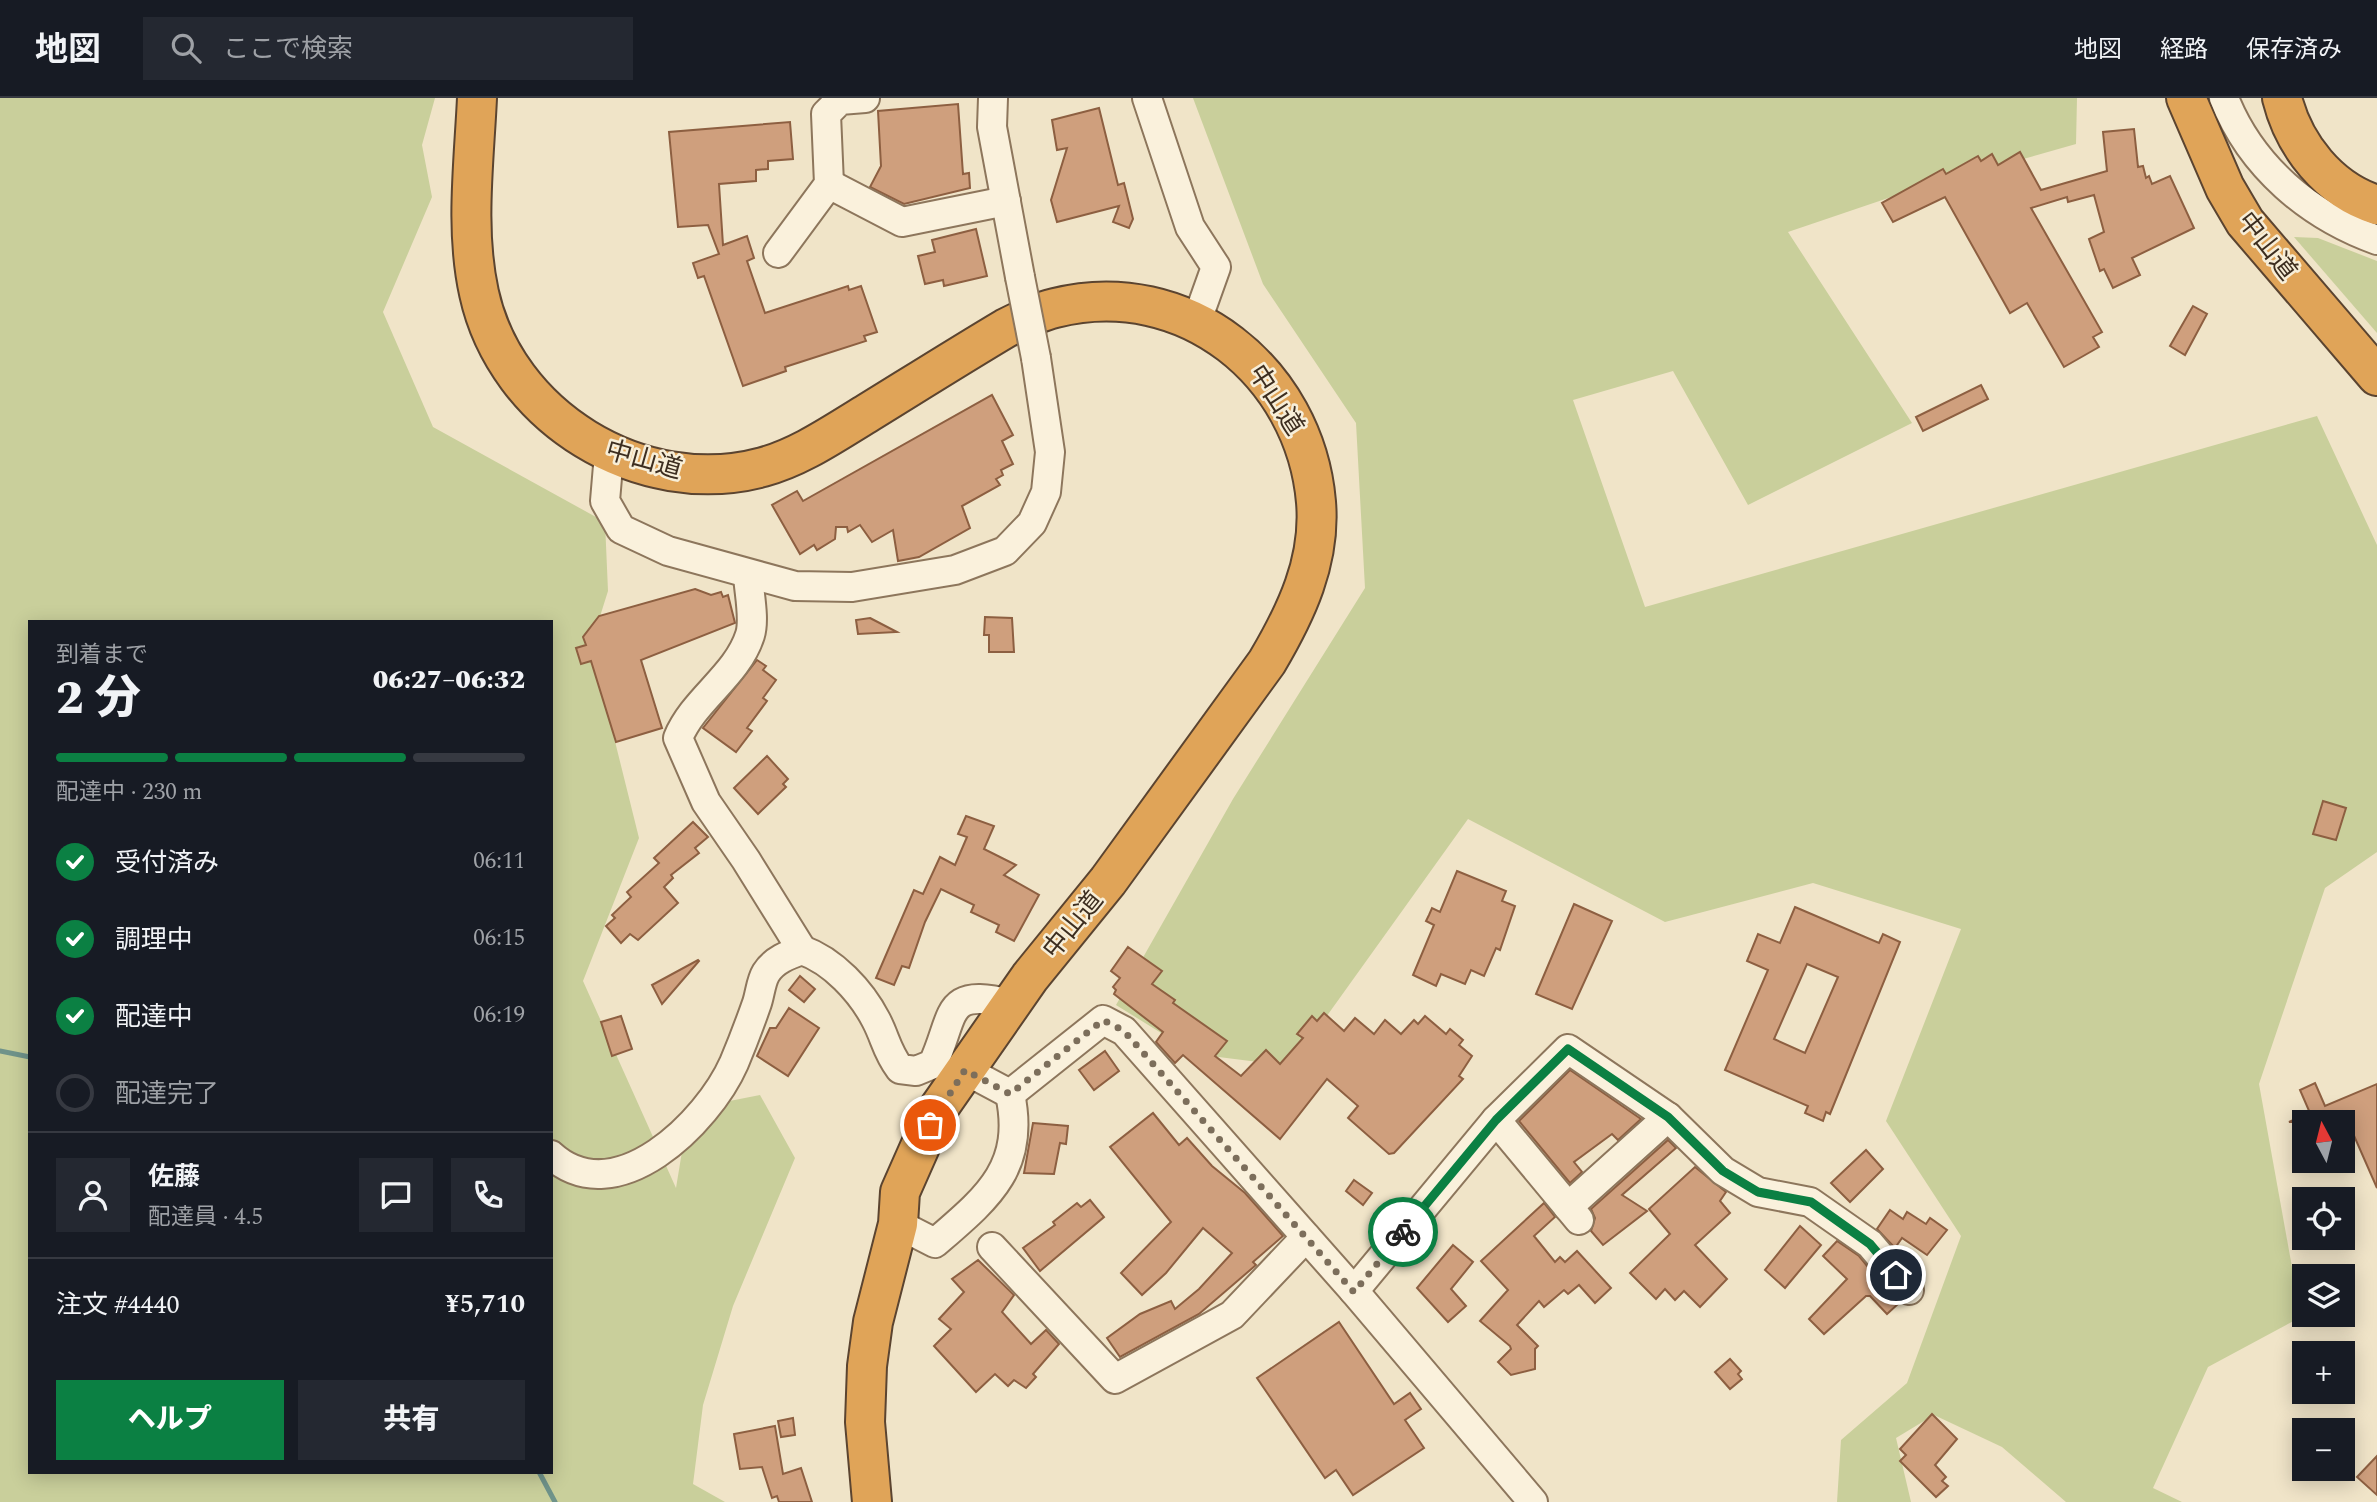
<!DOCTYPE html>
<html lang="ja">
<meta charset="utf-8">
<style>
body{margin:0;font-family:Spectral,"Noto Sans JP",serif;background:#242831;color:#f1f3f6;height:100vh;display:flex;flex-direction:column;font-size:26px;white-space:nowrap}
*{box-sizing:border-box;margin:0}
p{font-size:23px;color:#9ea1a6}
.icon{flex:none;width:38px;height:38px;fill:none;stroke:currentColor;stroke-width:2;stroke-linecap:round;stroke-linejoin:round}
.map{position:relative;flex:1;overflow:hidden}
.side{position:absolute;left:28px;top:522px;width:525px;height:854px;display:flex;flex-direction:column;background:#171b24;border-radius:0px;box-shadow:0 4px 18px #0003}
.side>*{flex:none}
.needle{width:46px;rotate:353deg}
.tools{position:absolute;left:2292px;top:1012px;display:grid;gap:14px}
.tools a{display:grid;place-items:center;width:63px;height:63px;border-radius:0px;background:#171b24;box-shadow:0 4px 18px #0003;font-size:35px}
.pin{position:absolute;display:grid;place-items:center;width:60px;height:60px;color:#fff;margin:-30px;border:4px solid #fff;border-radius:50%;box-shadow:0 2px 7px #0007}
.courier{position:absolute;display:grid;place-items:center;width:70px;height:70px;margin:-35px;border:5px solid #0b8043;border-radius:50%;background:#fff;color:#222;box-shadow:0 2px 9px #0007}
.summary em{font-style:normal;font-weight:800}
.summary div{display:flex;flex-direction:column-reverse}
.summary{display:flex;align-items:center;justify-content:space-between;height:119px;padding:0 28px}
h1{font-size:46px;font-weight:800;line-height:52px}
.bar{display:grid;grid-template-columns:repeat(4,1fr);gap:10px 7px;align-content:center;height:84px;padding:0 28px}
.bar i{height:9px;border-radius:5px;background:#363941}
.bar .on{background:#0b8043}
.bar p{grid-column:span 4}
.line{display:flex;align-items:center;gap:18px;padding:0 28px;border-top:2px solid #363941}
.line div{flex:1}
.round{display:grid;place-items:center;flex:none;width:74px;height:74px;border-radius:0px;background:#242831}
ol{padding:0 28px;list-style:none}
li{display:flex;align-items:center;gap:21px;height:77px}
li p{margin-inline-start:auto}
li .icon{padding:7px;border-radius:50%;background:#0b8043;color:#fff;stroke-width:4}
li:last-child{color:#9ea1a6}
li i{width:38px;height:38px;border:4px solid #363941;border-radius:50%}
.cta{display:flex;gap:14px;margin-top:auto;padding:14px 28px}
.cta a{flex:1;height:80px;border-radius:0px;background:#0b8043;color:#fff;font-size:28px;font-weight:800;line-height:80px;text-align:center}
.cta a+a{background:#242831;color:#f1f3f6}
header{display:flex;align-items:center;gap:42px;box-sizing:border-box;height:98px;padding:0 35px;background:#171b24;border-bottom:2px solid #363941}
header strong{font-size:33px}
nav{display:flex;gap:38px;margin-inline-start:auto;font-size:24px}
.search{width:490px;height:63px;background:#242831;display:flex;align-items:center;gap:18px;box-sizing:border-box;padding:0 24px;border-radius:0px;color:#9ea1a6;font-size:26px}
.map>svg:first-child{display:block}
</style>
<header>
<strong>地図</strong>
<div class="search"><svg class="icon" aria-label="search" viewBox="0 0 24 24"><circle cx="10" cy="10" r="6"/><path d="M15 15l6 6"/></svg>ここで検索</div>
<nav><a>地図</a><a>経路</a><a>保存済み</a></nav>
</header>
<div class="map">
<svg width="2377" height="1404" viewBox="0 0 2377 1404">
<rect width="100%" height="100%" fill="#f0e4c8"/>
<!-- green -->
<g fill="#c9cf9b" fill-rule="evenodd">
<path d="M0 0H435L422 47 432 99 383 214 433 329 605 424 608 493 591 547 639 740 583 883 676 1090 689 1011 760 997 795 1060 733 1208 703 1307 693 1386 725 1404H0ZM30 523H551V1374H30Z"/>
<polygon points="1193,0 2077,0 2076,46 1903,95 1788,134 1912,325 1748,407 1673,273 1573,302 1645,509 2317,318 2377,447 2377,754 2325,790 2259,986 2301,1219 2208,1269 2153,1390 2182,1404 2066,1404 2002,1349 1934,1317 1896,1340 1911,1404 1837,1404 1841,1342 1907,1285 1961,1138 1886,1023 1961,831 1813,785 1665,824 1468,721 1291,968 1195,956 1116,907 1233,701 1365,490 1356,325 1263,186"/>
<polygon points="2294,139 2318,140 2377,163 2377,235"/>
</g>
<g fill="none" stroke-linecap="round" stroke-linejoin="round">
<!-- stream -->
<g stroke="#6f938a" stroke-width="5">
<polyline points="0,953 30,959"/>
<polyline points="539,1374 555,1404"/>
</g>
</g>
<!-- building -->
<g fill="#cf9f7d" stroke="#8d5f41" stroke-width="2" fill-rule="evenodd">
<polygon points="958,6 963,76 969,75 970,90 904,106 870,89 881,68 878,13"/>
<polygon points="1099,10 1118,87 1124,85 1133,121 1129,130 1113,124 1119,108 1057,124 1051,102 1067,50 1057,52 1052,22"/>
<polygon points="790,24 793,61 768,63 768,71 756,72 756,83 719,86 723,147 747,138 754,160 747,163 765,215 848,188 849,192 861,188 877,234 864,238 866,243 785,269 786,273 743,288 704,178 698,180 693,165 719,156 708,127 678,129 669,34"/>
<polygon points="2134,31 2138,69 2143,68 2146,80 2149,78 2152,86 2170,78 2194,130 2132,160 2140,177 2113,190 2104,171 2100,173 2089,141 2104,134 2094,97 2068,104 2067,99 2031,110 2102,234 2093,239 2099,249 2064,269 2027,205 2010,215 1945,99 1893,124 1882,105 1943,71 1946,76 1978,58 1981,63 1992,56 1998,67 2020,54 2041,92 2107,73 2103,34"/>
<polygon points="976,131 987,178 944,188 943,182 925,186 918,158 935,154 932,142"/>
<polygon points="2193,208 2207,216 2185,257 2170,248"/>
<polygon points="1981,287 1988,301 1923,333 1916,319"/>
<polygon points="992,297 1013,337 1002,343 1013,366 1001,372 1003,377 996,381 1000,387 962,408 970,430 919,459 898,463 893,432 872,444 860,427 848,434 847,429 836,429 835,441 817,452 814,447 800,456 772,407 797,393 803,403"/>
<polygon points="695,491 711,497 721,494 723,499 728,497 735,525 641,562 662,630 616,644 591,563 581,566 576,550 586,547 583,539 599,518"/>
<polygon points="985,519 1012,520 1014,554 989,554 989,537 984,537"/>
<polygon points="870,520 897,534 858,536 856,522"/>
<polygon points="757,562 766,568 763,572 776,582 763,600 767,603 747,630 752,633 736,654 703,630"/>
<polygon points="767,658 788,681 783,686 786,689 758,716 734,690"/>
<polygon points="2323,703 2346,710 2336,742 2313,736"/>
<polygon points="966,718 994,728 984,751 1016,767 1004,777 1039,797 1014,843 996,834 999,827 971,814 974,807 941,791 925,824 909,870 902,868 894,887 876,880 914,792 923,796 940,759 955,767 967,739 958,736"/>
<polygon points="693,724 708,739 695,750 699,755 671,777 673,780 664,789 678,805 638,842 630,836 621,845 606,828 615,820 612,817 631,799 627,794 659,765 654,760"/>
<polygon points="1457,773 1506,793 1502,803 1515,808 1500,852 1496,850 1484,878 1471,872 1465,886 1441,876 1436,888 1413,877 1434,827 1426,823 1429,817 1432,810 1440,814"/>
<polygon points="1574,806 1612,823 1572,911 1536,896"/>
<path d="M1795 809 1879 845 1883 836 1900 844 1830 1016 1826 1014 1823 1023 1805 1015 1808 1008 1725 972 1768 872 1747 863 1758 836 1780 845ZM1807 866 1838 879 1805 955 1774 941Z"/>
<polygon points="1128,849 1162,873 1152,886 1175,902 1173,905 1227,943 1215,958 1241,978 1266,952 1280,966 1303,940 1297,936 1312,918 1317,923 1324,915 1344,933 1355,920 1374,936 1385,922 1401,936 1414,922 1418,926 1425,918 1446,936 1450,931 1463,942 1459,947 1472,958 1459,978 1463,981 1394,1055 1389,1056 1348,1020 1358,1008 1327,981 1280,1041 1183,957 1175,965 1156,944 1163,934 1114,896 1116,892 1113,889 1120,880 1111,873"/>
<polygon points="698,862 699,863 662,906 652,887"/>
<polygon points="800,878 815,891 804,904 789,892"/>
<polygon points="789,910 819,930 788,978 757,958 770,930 776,930"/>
<polygon points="621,918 632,951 612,958 601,924"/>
<polygon points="1105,953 1119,973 1094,992 1079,972"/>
<polygon points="1570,972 1641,1021 1618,1042 1612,1036 1574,1064 1582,1074 1570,1085 1519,1023"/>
<polygon points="2315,985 2325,1008 2377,986 2377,1090 2348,1024 2289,1024 2310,1015 2300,992"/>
<polygon points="1153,1015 1179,1047 1187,1040 1212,1068 1245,1095 1283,1138 1253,1164 1256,1167 1199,1216 1120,1259 1107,1240 1140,1216 1171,1203 1175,1211 1199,1191 1232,1155 1203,1130 1166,1175 1142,1197 1121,1175 1171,1124 1110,1049"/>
<polygon points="1033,1025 1068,1028 1066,1046 1060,1045 1054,1076 1024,1075"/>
<polygon points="1668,1042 1676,1050 1622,1097 1647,1113 1603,1147 1591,1133 1595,1120 1591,1111"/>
<polygon points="1866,1052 1883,1071 1850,1104 1831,1085"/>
<polygon points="1695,1069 1726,1094 1720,1103 1730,1115 1695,1147 1727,1181 1700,1209 1684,1193 1675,1202 1665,1191 1656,1201 1630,1175 1670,1136 1649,1111"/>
<polygon points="1354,1082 1372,1095 1363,1107 1346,1093"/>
<polygon points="1090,1102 1104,1119 1040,1173 1023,1150 1055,1127 1053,1124 1077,1105 1081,1109"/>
<polygon points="1544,1105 1555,1119 1534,1138 1555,1164 1560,1159 1565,1164 1577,1153 1611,1190 1595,1205 1579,1187 1568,1196 1564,1192 1544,1209 1539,1203 1517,1227 1538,1248 1535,1251 1535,1271 1511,1277 1498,1264 1511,1251 1510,1248 1480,1223 1508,1192 1481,1163"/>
<polygon points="1890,1112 1903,1121 1907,1114 1926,1126 1930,1120 1947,1132 1927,1157 1902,1140 1895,1150 1877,1131"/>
<polygon points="1800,1128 1821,1147 1785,1190 1765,1172"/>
<polygon points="1837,1143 1859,1158 1898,1206 1887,1216 1870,1198 1866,1198 1824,1236 1809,1221 1847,1181 1823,1158"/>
<polygon points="1453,1147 1473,1164 1451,1191 1466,1208 1448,1224 1417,1190"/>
<polygon points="978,1162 1014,1197 1002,1214 1031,1246 1046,1232 1059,1246 1033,1276 1036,1279 1026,1290 1014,1282 1008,1288 995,1276 976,1294 934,1248 951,1231 939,1221 964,1194 952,1181"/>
<polygon points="1339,1224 1394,1306 1410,1295 1421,1311 1405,1322 1424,1350 1353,1397 1336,1372 1325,1380 1257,1280"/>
<polygon points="1730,1261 1741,1273 1738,1276 1742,1281 1730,1291 1715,1274"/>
<polygon points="1932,1316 1957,1341 1935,1367 1946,1379 1942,1383 1948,1388 1936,1399 1900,1363 1906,1357 1900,1351"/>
<polygon points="793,1320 795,1337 781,1339 778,1323"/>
<polygon points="775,1328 783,1376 801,1370 812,1404 779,1404 777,1398 772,1400 762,1369 740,1371 734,1336"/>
<polygon points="2377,1358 2377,1397 2357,1379"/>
</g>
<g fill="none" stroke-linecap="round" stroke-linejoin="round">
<defs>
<g id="minor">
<polyline points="993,0 992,29 1020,179"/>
<polyline points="1147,0 1190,129 1216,169 1196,225"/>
<path d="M2224 0C2251 69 2310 118 2377 142"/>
<polyline points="829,86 902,124 1006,103"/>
<polyline points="778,155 829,86 826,16 840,2 865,0"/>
<polyline points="609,356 605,403 621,431 668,453 795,488 852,489 955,472 1005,453 1032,425 1046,394 1050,354 1036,260"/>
<path d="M748 477C749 495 755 521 750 537 737 578 694 601 678 640L706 704 746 762 802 852"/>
<polyline points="965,972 1010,996 1103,922 1124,933 1354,1193 1533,1404"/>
<polyline points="1496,1022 1579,1122"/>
<path d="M551 1057C616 1116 708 1024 734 965 742 946 750 925 757 905 760 896 761 883 766 875 774 862 788 857 802 852 833 863 861 893 876 922 886 941 886 952 900 971L916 973 933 966C956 916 943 889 1011 906"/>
<polyline points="1568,1109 1668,1019"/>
<path d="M898 1126 935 1145C987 1100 1026 1070 1010 996"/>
<polyline points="992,1149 1115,1281 1232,1217 1306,1139"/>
<polyline points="1354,1193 1496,1022 1568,951 1668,1019 1723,1073 1758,1094 1810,1104 1870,1146 1909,1192"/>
</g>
<g id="highway">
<path d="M477 0C474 64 465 132 479 195 506 319 641 402 763 369 800 359 833 336 866 316 913 287 959 258 1006 230 1022 222 1038 214 1055 210 1185 177 1305 274 1316 404 1321 463 1296 515 1267 564L1108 783 1030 879 938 1011 923 1042 900 1094 898 1126 873 1224 867 1268 865 1324 872 1404"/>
<polyline points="2186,0 2225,90 2245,124 2377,278"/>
<path d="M2282 0C2294 48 2329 92 2377 107"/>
</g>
</defs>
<!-- minor casing -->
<use href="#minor" stroke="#8d765c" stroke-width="32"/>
<!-- highway casing -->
<use href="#highway" stroke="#5b4430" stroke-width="42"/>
<!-- minor -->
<use href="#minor" stroke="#faf1dc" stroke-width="28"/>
<!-- highway -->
<use href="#highway" stroke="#e0a458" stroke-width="38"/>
<defs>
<polyline id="minor-bridge" points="1020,179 1036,260"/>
</defs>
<!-- minor-bridge casing -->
<use href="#minor-bridge" stroke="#8d765c" stroke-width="32" stroke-linecap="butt"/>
<!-- minor-bridge -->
<use href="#minor-bridge" stroke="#faf1dc" stroke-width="28"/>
</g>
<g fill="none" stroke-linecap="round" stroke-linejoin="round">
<!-- done -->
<polyline stroke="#7c6e5b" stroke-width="7" stroke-dasharray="0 12.6" points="930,1027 965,972 1010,996 1103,922 1124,933 1354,1194 1403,1134"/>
<!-- route -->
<polyline stroke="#0b8043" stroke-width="9" points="1403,1134 1496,1022 1568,951 1668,1019 1723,1073 1758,1094 1811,1104 1870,1146 1896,1177"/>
</g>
<g text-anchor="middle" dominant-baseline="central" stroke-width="5" stroke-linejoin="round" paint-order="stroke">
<!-- street labels -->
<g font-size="26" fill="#3d2e20" stroke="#f7eed8">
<text transform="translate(2267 148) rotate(52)">中山道</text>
<text transform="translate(1276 302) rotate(57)">中山道</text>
<text transform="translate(644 362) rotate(16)">中山道</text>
<text transform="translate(1073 827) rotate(-51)">中山道</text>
</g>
</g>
</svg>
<div class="tools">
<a><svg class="needle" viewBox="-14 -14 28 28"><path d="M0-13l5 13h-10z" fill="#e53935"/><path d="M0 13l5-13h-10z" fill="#9ea1a6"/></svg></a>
<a><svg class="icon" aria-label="locate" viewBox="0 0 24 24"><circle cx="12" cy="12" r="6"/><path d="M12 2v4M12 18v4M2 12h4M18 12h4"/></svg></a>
<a><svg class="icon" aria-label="layers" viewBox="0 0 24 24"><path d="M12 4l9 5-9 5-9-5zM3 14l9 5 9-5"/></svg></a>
<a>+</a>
<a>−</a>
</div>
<div class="pin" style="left:930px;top:1027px;background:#ea580c"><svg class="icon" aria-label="bag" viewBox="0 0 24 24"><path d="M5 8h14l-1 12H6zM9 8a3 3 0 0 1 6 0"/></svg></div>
<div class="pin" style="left:1896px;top:1177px;background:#1f2937"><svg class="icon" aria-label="home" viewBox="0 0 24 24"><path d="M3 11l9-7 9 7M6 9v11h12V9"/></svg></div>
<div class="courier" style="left:1403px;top:1134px"><svg class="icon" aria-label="bike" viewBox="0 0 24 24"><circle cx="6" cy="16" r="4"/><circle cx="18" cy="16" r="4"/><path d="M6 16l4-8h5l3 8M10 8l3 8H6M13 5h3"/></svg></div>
<section class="side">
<div class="summary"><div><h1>2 分</h1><p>到着まで</p></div><em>06:27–06:32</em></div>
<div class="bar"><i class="on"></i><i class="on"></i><i class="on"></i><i></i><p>配達中 · 230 m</p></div>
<ol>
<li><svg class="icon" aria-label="check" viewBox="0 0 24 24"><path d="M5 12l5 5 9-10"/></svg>受付済み<p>06:11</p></li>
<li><svg class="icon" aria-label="check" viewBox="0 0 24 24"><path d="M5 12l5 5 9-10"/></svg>調理中<p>06:15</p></li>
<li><svg class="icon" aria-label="check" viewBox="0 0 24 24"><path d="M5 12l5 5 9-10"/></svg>配達中<p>06:19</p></li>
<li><i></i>配達完了</li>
</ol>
<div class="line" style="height:126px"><a class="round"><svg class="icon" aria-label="person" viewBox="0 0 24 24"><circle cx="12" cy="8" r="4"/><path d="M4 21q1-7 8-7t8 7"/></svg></a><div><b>佐藤</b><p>配達員 · 4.5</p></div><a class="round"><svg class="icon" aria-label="chat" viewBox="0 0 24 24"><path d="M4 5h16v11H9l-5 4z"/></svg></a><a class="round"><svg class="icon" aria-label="phone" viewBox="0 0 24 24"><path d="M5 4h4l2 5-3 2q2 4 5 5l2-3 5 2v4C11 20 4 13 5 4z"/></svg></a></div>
<div class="line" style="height:91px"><div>注文 #4440</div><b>¥5,710</b></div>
<div class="cta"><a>ヘルプ</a><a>共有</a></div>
</section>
</div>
